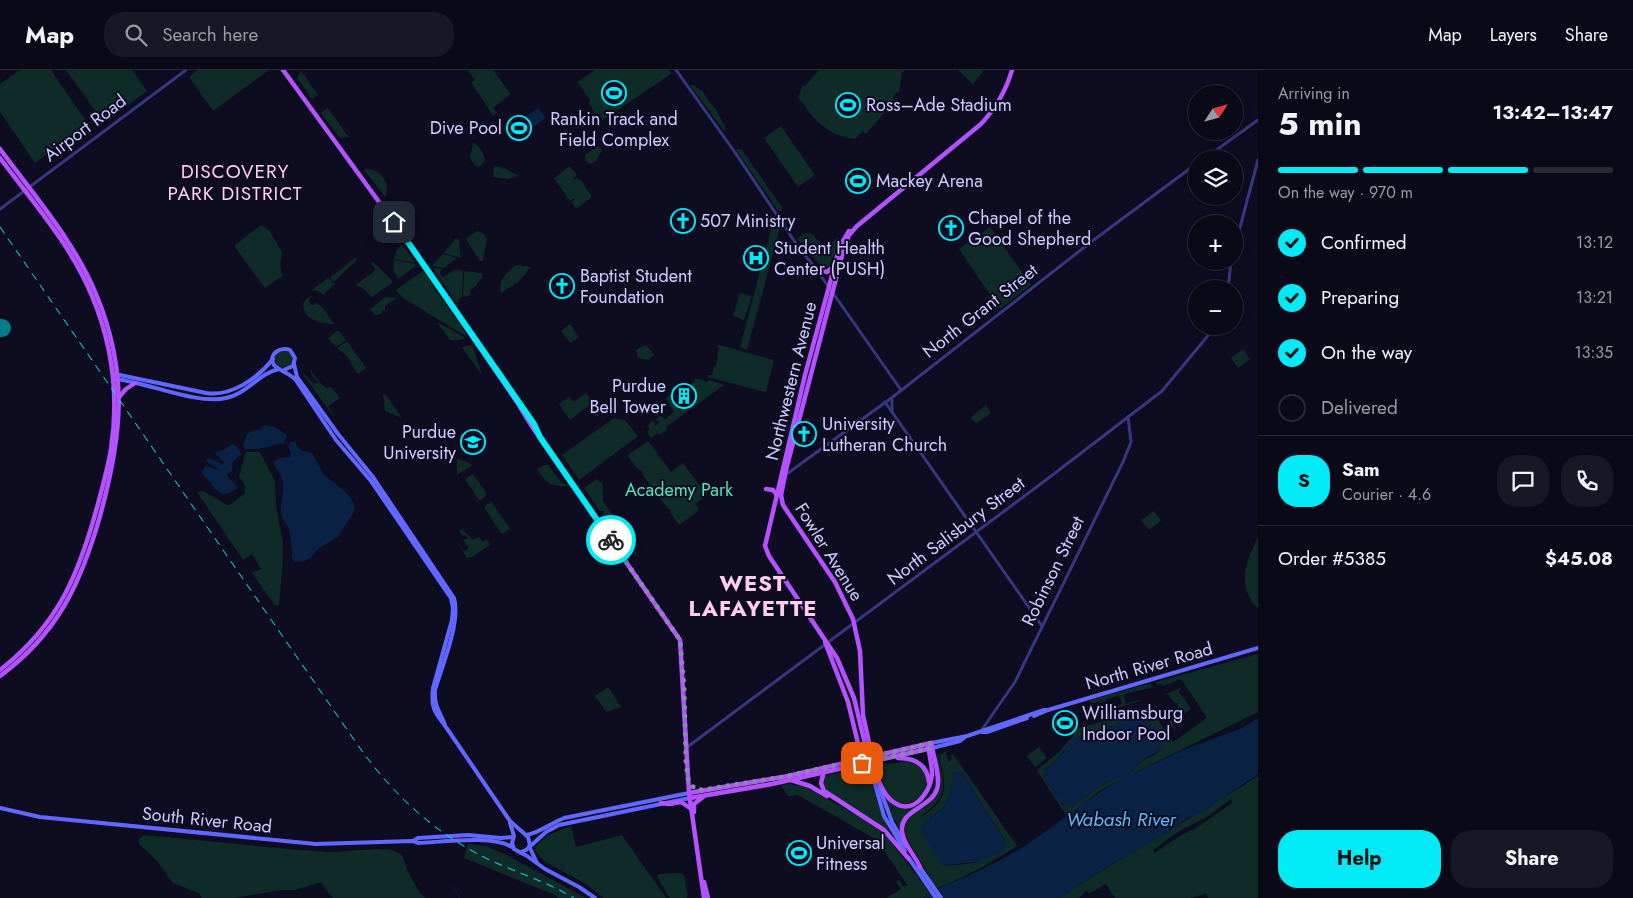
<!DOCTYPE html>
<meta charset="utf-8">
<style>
body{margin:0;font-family:Jost,sans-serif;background:#181725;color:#f1f3f6;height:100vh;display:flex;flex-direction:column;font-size:19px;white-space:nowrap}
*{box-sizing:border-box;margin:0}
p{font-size:16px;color:#999aa2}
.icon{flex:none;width:28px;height:28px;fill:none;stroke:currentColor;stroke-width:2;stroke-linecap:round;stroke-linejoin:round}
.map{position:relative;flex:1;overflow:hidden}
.side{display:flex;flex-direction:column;background:#0a0918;width:375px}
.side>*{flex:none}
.needle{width:32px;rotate:54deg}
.tools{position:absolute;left:1188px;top:15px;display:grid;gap:10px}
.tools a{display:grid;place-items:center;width:55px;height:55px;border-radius:50%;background:#0a0918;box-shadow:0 2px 8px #0003,0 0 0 1px #2a2a37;font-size:25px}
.pin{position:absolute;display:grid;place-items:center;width:42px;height:42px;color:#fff;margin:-21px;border-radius:10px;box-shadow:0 2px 8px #0006}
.courier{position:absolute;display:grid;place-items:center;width:50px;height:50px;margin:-25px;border:4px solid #00ebf6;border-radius:50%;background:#fff;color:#222;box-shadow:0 1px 6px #0007}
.overview em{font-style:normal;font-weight:700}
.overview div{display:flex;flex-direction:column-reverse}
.overview{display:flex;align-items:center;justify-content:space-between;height:85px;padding:0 20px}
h1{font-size:32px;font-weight:700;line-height:38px}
.bar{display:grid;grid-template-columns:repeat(4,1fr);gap:8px 5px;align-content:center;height:60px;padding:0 20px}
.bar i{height:6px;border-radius:4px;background:#2a2a37}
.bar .active{background:#00ebf6}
.bar p{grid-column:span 4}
.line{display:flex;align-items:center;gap:12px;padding:0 20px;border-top:1px solid #2a2a37}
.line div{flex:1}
.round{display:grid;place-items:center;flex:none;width:52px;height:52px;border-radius:20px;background:#181725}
ol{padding:0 20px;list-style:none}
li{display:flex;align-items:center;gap:15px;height:55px}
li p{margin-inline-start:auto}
li .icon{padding:5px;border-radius:50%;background:#00ebf6;color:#111;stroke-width:4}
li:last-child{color:#999aa2}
li i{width:28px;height:28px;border:2px solid #2a2a37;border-radius:50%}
.button{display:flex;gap:10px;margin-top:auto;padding:10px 20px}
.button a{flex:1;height:58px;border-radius:20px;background:#00ebf6;color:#111;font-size:20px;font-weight:700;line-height:58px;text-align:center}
.button a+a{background:#181725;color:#f1f3f6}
header{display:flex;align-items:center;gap:30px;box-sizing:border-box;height:70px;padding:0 25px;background:#0a0918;border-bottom:1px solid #2a2a37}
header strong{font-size:24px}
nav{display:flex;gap:28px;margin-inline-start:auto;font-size:18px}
.search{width:350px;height:45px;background:#181725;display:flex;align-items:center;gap:12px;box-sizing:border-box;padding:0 18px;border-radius:20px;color:#999aa2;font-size:19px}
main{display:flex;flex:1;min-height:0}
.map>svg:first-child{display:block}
</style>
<header>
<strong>Map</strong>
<div class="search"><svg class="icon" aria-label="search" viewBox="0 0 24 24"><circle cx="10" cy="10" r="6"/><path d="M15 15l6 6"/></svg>Search here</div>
<nav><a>Map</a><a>Layers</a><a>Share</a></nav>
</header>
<main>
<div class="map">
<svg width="1258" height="828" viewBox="0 0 1258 828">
<rect width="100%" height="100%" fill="#0e0c20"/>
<!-- green -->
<g fill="#0f2b28" fill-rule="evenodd">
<polygon points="20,0 51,0 88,54 35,93 0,42 0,14"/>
<polygon points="66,0 132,0 147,21 104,53"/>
<polygon points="198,0 269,0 213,41 189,7"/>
<polygon points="470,0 493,0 511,24 493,38 497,43 493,46 471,12 475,10 468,1"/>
<polygon points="595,0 669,0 671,4 603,50 598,43 595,44 589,33 591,31 577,12"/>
<path d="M819 0H904V1L902 3 899 23 896 22 893 28 895 31 866 64 863 61 855 69C839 68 824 59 813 47 808 41 804 33 798 28L803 15 805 16Z"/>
<polygon points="958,0 984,0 973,14"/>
<polygon points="301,1 318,25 312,29 297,8"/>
<polygon points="690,15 693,15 702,21 716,40 725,57 724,61"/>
<polygon points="328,38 347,65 350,67 340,68 321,43"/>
<polygon points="781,56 815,105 798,117 764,68"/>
<path d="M473 73C480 75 484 85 485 91L479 97H477L478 94 476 97 470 89H472L470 88Z"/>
<polygon points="599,76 602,80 597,90 591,94 585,91 585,85"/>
<polygon points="738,79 742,80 781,136 782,139 779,142 736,80"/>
<polygon points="494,96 500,97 502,99 504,98 519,106 508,109 493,107"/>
<polygon points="570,96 577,105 574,108 575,110 578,108 578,110 580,109 592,127 576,139 572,132 575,129 574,128 570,131 554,108"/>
<path d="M366 99C381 99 391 113 385 127L364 100Z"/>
<polygon points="261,155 270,161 282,183 280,194 282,206 265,218 235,177 235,175"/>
<polygon points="773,157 776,157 779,161 747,280 740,277 771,160"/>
<polygon points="990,157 1031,215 1000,239 959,179"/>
<polygon points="477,161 483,163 487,169 483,191 480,191 466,169"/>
<polygon points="811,163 820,173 818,175 819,178 811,184 797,169 803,164"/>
<polygon points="839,167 835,183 829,196 823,198 812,186"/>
<polygon points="456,168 459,171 461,188 444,183"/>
<polygon points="402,174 415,193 394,189 397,180"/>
<polygon points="443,184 457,188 444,198 432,196"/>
<polygon points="355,188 357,190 334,212 330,208"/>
<polygon points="393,190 415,194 416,196 398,209 394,201"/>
<polygon points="372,191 393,212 372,227 364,219 356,215 376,200 371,193"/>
<path d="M516 195 531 197 518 212 501 223C497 211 507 202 516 195Z"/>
<polygon points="433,198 442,199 440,204 443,207 454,200 463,201 462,227 458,230 458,233 457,233"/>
<polygon points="423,201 466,264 467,267 403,228 396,220"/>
<polygon points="464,201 482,203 482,209 480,209 476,216 470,221 471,224 466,227 463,226"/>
<polygon points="328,208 335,214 323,225 318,221 312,220"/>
<polygon points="740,223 752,226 744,250 733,246"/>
<path d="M312 226 309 230 310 234 314 235 316 233 322 237 334 254C321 254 303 250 303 233L307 228Z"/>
<polygon points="386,227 397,228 385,236 385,241 382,240 381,244 375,245 370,239"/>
<polygon points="437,252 466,268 460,270 450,270"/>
<polygon points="570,254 579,267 570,273 561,261"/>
<polygon points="337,261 339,261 346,270 336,277 328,268"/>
<polygon points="347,271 366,298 358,304 346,285 337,278"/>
<polygon points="472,275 482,304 481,304 462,277"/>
<polygon points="645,275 647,276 654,285 648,290 638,288 636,280"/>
<polygon points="719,275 774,290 766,322 707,307 709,305 712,305 714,296 716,296 719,278 716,277"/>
<polygon points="1243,279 1250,289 1238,298 1231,288"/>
<circle cx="284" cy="289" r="9"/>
<polygon points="310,299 319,312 326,318 331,317 340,328 328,336 334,346 333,346 300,300 314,314 318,312 312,306"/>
<polygon points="695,308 703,310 706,312 710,310 724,315 666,357 667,359 660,365 658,363 651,368 647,362 650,359 647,356 654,350 655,356 660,352 655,350 660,346 665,349 674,342 666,328 677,320 677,313 688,316 694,312"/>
<polygon points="383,323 384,323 402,348 385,341"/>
<polygon points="586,323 593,332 570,350 559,334 569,327 574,332"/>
<polygon points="986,335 991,343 976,354 971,347"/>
<polygon points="614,348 625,350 638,366 579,410 562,385"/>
<polygon points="648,371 671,402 683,393 707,425 695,434 699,440 679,455 670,442 671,439 669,440 642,404 643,403 640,399 639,400 629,388 628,385"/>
<polygon points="247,382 260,382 275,411 276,436 283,473 283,488 279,535 275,536 252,503 261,499 252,484 243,490 197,422 203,421 227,435 230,435 245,423 245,416 239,406 245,384"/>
<polygon points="457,389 459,389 473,395 457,405"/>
<path d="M545 395H548L561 412 568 416C549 416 548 415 537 399Z"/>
<polygon points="473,404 487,424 481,430 479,430 465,409"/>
<polygon points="597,409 603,415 603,431 613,445 611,447 609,444 609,447 606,450 602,445 604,441 600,441 584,418"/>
<polygon points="491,431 510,459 502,464 484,437"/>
<polygon points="1154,441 1161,451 1149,460 1141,450"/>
<polygon points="462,459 473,470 479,467 483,472 487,469 490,475 472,487 467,488 460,476 464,481 469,478 463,470 468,468 465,465 463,466 459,461"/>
<path d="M613 460C631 465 630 464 630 483H628Z"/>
<path d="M1258 467V537L1257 538C1236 514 1246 493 1258 467Z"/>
<path d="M1258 584V642L1132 704 1130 703 1144 690 1154 685 1161 679 1119 653C1107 660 1091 660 1078 667 1064 675 1059 692 1045 699L1047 712 1063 735 1080 731 1101 715 1122 706 1121 709 1099 721 1067 747 1037 700 1059 682 1075 664 1074 660 1149 637 1173 672 1207 648 1181 609 1169 614 1168 612V614L1163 616 1162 614 1157 615 1156 612Z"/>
<polygon points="1151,613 1152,616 1151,618 1128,623 1124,626 1126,634 1139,630 1140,631 1096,644 1095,642 1122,634 1120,627 1116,628 1122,625 1106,629 1106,631 1100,633 1098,633 1104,630 1091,634 1090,632 1091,630"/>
<polygon points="608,617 621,637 606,642 595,626"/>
<polygon points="1181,618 1179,622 1191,639 1172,652 1176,659 1175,661 1168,650 1180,641 1177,635 1178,633 1175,633 1168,624 1161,626"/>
<polygon points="1039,677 1047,688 1035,697 1027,686"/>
<path d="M945 681 949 692 952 688 950 686 953 684 1017 776C991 793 966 807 937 818 930 808 925 799 919 789 911 775 896 759 912 745 920 738 933 733 939 723 945 710 933 695 938 682 939 698 949 716 937 731 933 738 925 742 920 747 924 745 929 742 933 738 951 723 943 705 939 686ZM954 702H959L963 704 1006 772 975 793 943 796 929 748 943 738 949 726Z"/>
<path d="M905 691C954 702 909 756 888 723 882 715 880 704 878 694L897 693Z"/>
<path d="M867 696C873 720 880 742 891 764L890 765 879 754 826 720 823 716 824 706Z"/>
<path d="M1258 706V828H1208L1206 824 1190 828H1115L1106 814 1090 823 1086 821 1079 828H1060C1125 784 1193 748 1258 706ZM1231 729 1232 733 1196 758 1178 767 1155 783 1153 780 1178 762 1207 747Z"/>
<polygon points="791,714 808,718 858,746 884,763 930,823 923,828 887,828 901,819 896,812 899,810 903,816 908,816 877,770 798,725 788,726 781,715"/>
<polygon points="885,727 893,734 890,742 894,735 899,737 916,737 904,748 900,758 899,757 890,742"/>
<polygon points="571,756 576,777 622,765 666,828 604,828 586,814 544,791 535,780 535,777 548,765"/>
<polygon points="144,765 299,780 332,782 377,779 393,780 402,785 408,802 420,823 426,828 333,828 326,820 321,812 295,820 282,820 234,828 202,828 198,823 173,813 156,790 139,774 139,769"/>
<polygon points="468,774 486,776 510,787 586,828 557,828 557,826 464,788"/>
<polygon points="681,803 684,806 688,826 686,828 670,828 657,807 659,804"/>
</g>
<!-- water -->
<g fill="#092142">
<polygon points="538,38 546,48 529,60 522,49"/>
<path d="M265 355C272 355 282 360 287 366L284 373 258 379H245L243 376C245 366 249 358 260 360Z"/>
<path d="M295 371 300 380 312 383C316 390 319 398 324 404 335 416 353 422 355 440L338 467 318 479 311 488 304 491 295 492 292 488C292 477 291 468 288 457 286 454 284 451 282 447 278 434 286 422 282 408 280 402 274 398 274 391L279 388 290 387 291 383 288 376 291 372Z"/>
<path d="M232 374 237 376 241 385 233 391 232 401 227 404C228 411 236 411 237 418 225 428 219 425 211 414 208 409 203 407 202 401L206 396 221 401 206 391 209 387 221 394 224 393 223 391 214 383 223 380Z"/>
<path d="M1138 647 1155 658 1164 672C1161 683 1151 684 1143 690 1139 694 1136 699 1131 701L1132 704 1183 680 1242 658 1258 648V704L1201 743 1186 749 1164 765 1107 797 1060 828H923C938 817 951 813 968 806 987 797 1008 786 1026 775 1058 754 1087 728 1121 709V706L1101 715 1071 738H1067L1058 729 1043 705V702L1062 684 1068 674 1080 666Z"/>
<path d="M954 702H959L963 704 1006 773V779C981 795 970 791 943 796L920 762 921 755 943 738 949 726Z"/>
</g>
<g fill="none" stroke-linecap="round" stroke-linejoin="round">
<!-- stream -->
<polyline stroke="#092142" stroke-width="1" points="453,817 460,828"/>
<!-- runway -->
<polyline stroke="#077c8b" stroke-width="18" points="0,258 2,258"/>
<!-- tertiary -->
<g stroke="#353781" stroke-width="3">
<polyline points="676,0 734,81 797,175 816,199 901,320"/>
<polyline points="1204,89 1258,50"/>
<polyline points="0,139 186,0"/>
<polyline points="1234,180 1258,90"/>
<polyline points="1228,219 1231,191"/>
<polyline points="885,332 1042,556"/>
<polyline points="892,342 892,328"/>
<polyline points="784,406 894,326 1091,172 1196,94"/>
<polyline points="981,661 1015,612 1123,392 1131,372 1128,347"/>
<polyline points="686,678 1042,413 1162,321 1216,256"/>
</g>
<!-- secondary -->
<g stroke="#6267ff" stroke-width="4">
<path d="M294 294 297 307 338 364 373 407 454 528C461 552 442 596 435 620 434 637 440 641 445 655"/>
<path d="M284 300 293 296 295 288 290 280C281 276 267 284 274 295 278 300 289 303 295 309L336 370 371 411 451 528 453 538 452 550 433 618C430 641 437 644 448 660L510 751 528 767 530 775"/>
<path d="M115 304 206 323C231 327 258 308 273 289"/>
<path d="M115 309C147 312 196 335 226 328 247 324 259 303 279 299"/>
<polyline points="1034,646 1048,640"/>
<polyline points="982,662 987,662 1027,648"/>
<polyline points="931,673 967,666 1044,640 1048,640 1258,578"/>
<polyline points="932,678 960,671 965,667"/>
<polyline points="871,701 884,746 905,781"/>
<polyline points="878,714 892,752 906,776"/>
<path d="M0 738 40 747 316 774 413 771 418 773C443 772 492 765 512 777"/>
<polyline points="510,753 514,766 512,773 514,779 527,786 545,799 579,817 595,828"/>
<path d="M526 765C540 763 551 753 564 748L689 723"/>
<polyline points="413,771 418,768 468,765 501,768 513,767"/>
<polyline points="529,776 537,793"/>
<polyline points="521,782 526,780 546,762 559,755 690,728"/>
<polyline points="908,787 936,828"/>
<polyline points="919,796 941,828"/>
</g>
<!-- primary -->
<g stroke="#b552ff" stroke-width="4.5">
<polyline points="283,0 406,169 521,338"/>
<path d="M0 79C34 125 74 171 96 224 129 303 122 366 100 446 81 513 58 563 0 606"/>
<path d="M0 88C33 132 71 175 92 226 112 274 119 327 111 379 108 397 103 415 98 434 79 504 59 554 0 600"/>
<polyline points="849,161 840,176 805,305 765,476 769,486 837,588 854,628 866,678"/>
<polyline points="816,199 827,202 835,195"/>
<polyline points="119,327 126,319 135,313"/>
<polyline points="520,337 533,358 680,570 689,723 704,828"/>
<polyline points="766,419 773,420 777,425"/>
<polyline points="825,572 848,632 862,690"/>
<path d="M870 677 863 645 860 581 853 549 835 512 783 435 781 425 786 400 844 178 849 165 857 156 981 54C996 38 1006 21 1012 0"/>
<path d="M898 688C915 688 927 695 929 712"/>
<path d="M875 700C878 710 883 724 892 731 912 747 930 724 932 705 932 696 930 686 928 677"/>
<polyline points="824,701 821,713 824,721 884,760 909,789"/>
<polyline points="791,710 810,716 827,726"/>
<path d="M689 723 788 706 931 673C933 684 941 709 937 719 931 739 895 740 903 766 906 777 915 786 920 797"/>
<polyline points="690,728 772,714 932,678"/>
<polyline points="661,733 669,734 681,732 690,738"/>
<polyline points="694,742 694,734 703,727"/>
<polyline points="704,812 708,828"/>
</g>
<!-- rail -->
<path stroke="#00ebf6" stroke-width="1" stroke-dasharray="8 6" stroke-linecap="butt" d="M0 157 357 674C392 724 437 766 494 792 521 804 549 813 574 828"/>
<!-- primary-bridge -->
<g stroke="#b552ff" stroke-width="4.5">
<polyline points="870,677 875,700"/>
<polyline points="866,678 871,701"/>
</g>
</g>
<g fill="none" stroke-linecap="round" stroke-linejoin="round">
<!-- done -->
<polyline stroke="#8b88b1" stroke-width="5" stroke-dasharray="0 9" points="611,470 680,570 684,617 686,692 688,709 694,718 702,720 788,706 931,673 932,678 862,693"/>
<!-- route -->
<polyline stroke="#00ebf6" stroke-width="6" points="394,152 534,354 540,367 611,470"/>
</g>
<!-- icons -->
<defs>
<symbol id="stadium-ring" viewBox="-11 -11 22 22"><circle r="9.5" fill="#0e0c20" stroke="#00ebf6" stroke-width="1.5"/><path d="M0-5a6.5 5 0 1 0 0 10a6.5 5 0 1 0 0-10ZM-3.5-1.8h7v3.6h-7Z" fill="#00ebf6"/></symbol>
<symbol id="church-ring" viewBox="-11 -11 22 22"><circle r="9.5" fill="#0e0c20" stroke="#00ebf6" stroke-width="1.5"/><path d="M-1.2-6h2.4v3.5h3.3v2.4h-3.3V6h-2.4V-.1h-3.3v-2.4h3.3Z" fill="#00ebf6"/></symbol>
<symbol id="hospital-ring" viewBox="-11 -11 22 22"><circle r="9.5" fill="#0e0c20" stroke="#00ebf6" stroke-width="1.5"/><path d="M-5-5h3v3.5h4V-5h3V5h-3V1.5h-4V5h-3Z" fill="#00ebf6"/></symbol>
<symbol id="building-ring" viewBox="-11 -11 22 22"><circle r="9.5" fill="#0e0c20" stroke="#00ebf6" stroke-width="1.5"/><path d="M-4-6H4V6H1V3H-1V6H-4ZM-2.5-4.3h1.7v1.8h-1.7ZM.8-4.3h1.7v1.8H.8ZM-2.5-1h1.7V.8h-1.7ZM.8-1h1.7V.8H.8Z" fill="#00ebf6"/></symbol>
<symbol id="university-ring" viewBox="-11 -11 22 22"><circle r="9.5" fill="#0e0c20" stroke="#00ebf6" stroke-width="1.5"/><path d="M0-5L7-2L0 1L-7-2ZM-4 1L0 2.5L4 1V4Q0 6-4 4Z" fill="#00ebf6"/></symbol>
</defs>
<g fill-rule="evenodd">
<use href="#stadium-ring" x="600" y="9" width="28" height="28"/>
<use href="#stadium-ring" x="834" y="21" width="28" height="28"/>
<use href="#stadium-ring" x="505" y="44" width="28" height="28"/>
<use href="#stadium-ring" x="844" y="97" width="28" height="28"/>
<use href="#church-ring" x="669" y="137" width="28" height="28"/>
<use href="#church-ring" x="937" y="144" width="28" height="28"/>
<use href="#hospital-ring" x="742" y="174" width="28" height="28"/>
<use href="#church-ring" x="548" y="202" width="28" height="28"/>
<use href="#building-ring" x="670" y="312" width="28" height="28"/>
<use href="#church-ring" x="790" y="350" width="28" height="28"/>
<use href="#university-ring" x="459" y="358" width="28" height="28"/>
<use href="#stadium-ring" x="1051" y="639" width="28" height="28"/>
<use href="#stadium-ring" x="785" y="769" width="28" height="28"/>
</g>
<g text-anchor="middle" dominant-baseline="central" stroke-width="4" stroke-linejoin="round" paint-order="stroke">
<!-- poi labels -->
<g font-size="18" fill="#cecbff" stroke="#0e0c20" text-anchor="start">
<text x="866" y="35">Ross–Ade Stadium</text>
<text x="614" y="49" text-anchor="middle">Rankin Track and<tspan x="614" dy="21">Field Complex</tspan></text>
<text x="502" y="58" text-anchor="end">Dive Pool</text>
<text x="876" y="111">Mackey Arena</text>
<text x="968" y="148">Chapel of the<tspan x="968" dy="21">Good Shepherd</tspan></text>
<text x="700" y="151">507 Ministry</text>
<text x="774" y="178">Student Health<tspan x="774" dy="21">Center (PUSH)</tspan></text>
<text x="580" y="206">Baptist Student<tspan x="580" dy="21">Foundation</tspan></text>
<text x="666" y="316" text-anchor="end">Purdue<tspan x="666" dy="21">Bell Tower</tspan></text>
<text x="822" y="354">University<tspan x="822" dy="21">Lutheran Church</tspan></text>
<text x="456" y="362" text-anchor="end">Purdue<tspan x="456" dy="21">University</tspan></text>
<text x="1082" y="643">Williamsburg<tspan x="1082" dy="21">Indoor Pool</tspan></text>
<text x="816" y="773">Universal<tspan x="816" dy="21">Fitness</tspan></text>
</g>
<!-- street labels -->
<g font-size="18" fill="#cecbff" stroke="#0e0c20">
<text transform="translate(85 58) rotate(-37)">Airport Road</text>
<text transform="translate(980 241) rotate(-38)">North Grant Street</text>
<text transform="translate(791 311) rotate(-76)">Northwestern Avenue</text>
<text transform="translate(956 461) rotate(-37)">North Salisbury Street</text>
<text transform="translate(829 482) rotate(58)">Fowler Avenue</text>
<text transform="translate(1053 501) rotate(-64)">Robinson Street</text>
<text transform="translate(1149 596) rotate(-16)">North River Road</text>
<text transform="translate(207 750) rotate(6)">South River Road</text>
</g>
<!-- park labels -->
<g font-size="18" fill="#54e3b7" stroke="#0e0c20">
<text x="679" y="420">Academy Park</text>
</g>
<!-- neighbourhood labels -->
<g font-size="19" letter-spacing="1" fill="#ffcdf0" stroke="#0e0c20">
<text x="235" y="101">DISCOVERY<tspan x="235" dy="22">PARK DISTRICT</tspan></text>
</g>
<!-- water labels -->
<g font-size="19" font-style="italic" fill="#59bcff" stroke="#0e0c20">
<text x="1121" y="749">Wabash River</text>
</g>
<!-- district labels -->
<g font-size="22" font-weight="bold" letter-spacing="1" fill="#ffcdf0" stroke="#0e0c20">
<text x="753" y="513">WEST<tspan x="753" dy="25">LAFAYETTE</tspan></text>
</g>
</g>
</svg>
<div class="tools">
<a><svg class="needle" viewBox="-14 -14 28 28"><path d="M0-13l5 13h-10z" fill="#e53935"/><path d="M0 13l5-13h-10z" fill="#999aa2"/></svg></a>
<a><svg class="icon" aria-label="layers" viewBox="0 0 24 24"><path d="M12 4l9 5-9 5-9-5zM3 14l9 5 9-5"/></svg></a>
<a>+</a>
<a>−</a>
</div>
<div class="pin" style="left:862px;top:693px;background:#ea580c"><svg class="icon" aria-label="bag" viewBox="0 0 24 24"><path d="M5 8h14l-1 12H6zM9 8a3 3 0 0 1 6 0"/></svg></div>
<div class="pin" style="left:394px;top:152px;background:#1f2937"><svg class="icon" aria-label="home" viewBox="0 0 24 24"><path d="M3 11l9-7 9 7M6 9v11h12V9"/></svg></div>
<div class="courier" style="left:611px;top:470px"><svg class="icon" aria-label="bike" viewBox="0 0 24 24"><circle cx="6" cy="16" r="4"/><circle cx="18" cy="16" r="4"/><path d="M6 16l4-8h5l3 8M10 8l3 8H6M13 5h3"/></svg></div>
</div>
<section class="side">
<div class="overview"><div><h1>5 min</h1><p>Arriving in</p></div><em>13:42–13:47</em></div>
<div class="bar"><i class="active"></i><i class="active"></i><i class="active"></i><i></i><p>On the way · 970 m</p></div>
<ol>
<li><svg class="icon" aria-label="check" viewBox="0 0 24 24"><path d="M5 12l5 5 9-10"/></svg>Confirmed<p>13:12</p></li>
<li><svg class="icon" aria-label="check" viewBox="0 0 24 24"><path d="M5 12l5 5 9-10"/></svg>Preparing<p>13:21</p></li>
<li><svg class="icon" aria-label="check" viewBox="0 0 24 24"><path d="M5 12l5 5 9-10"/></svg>On the way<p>13:35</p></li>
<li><i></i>Delivered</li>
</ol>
<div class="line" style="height:90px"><b class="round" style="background:#00ebf6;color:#111">S</b><div><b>Sam</b><p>Courier · 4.6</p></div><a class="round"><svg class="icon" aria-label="chat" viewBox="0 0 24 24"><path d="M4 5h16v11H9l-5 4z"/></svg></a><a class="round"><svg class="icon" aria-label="phone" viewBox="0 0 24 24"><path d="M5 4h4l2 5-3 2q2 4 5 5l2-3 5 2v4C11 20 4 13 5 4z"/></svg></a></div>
<div class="line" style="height:65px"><div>Order #5385</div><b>$45.08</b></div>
<div class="button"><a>Help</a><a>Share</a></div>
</section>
</main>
